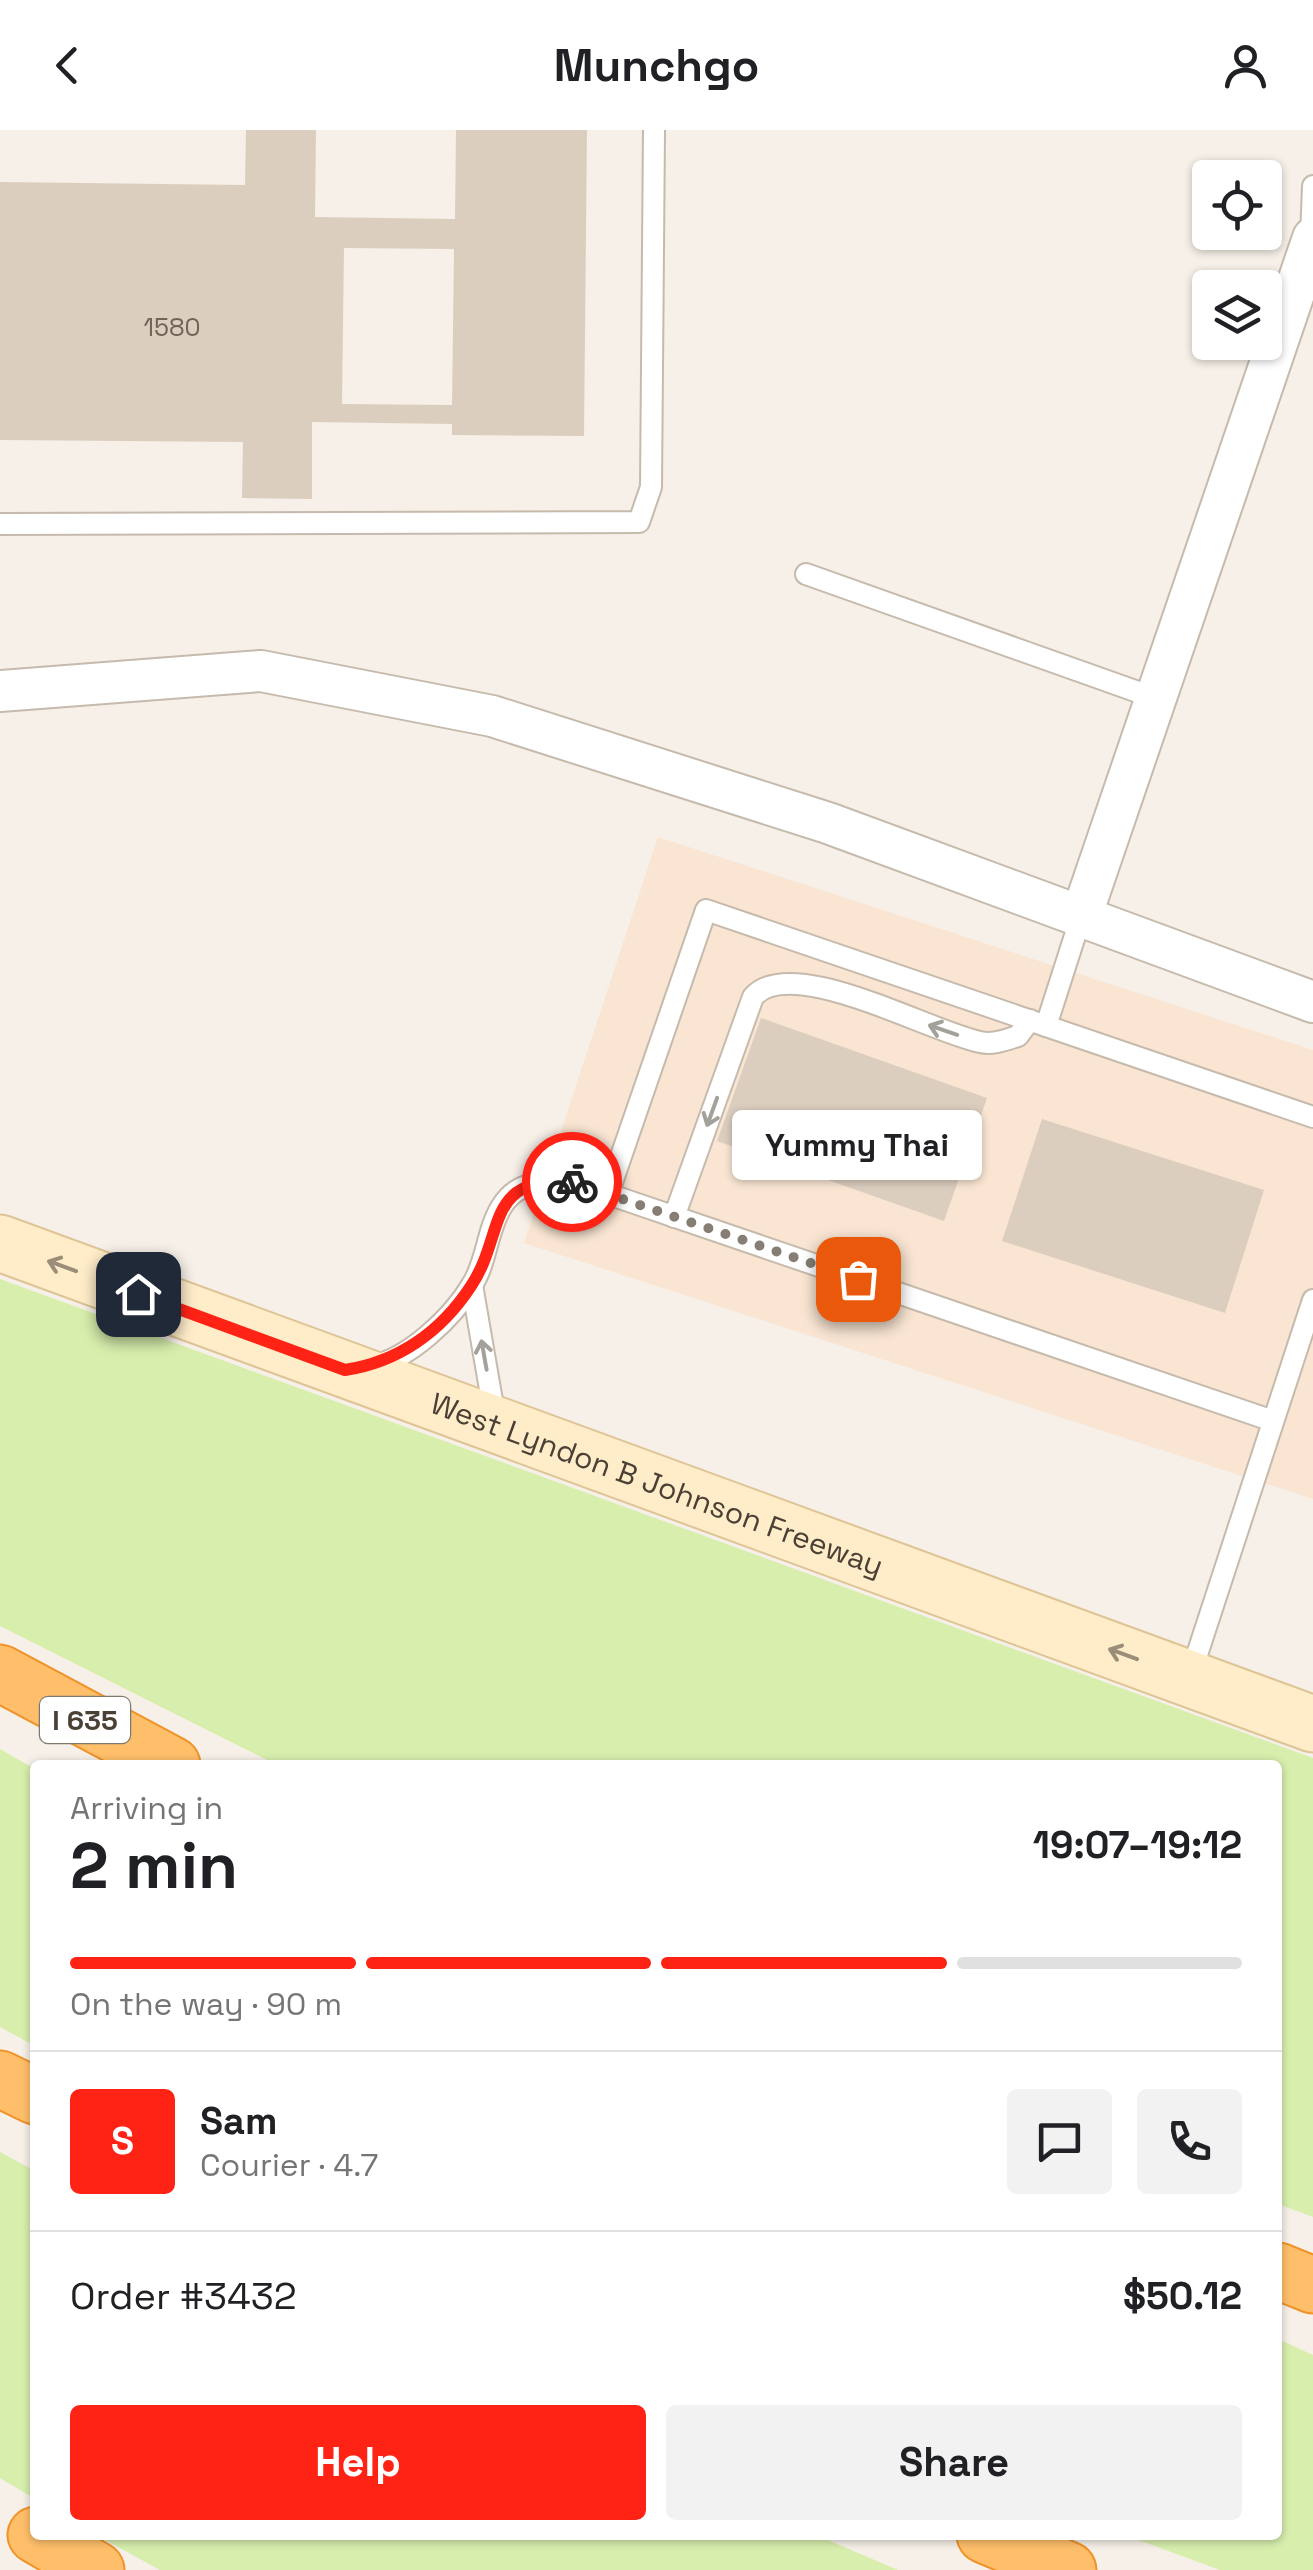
<!DOCTYPE html>
<meta charset="utf-8">
<style>
body{margin:0;font-family:"Space Grotesk",sans-serif;background:#f2f2f2;color:#202124;height:100vh;display:flex;flex-direction:column;font-size:38px;white-space:nowrap}
*{box-sizing:border-box;margin:0}
p{font-size:32px;color:#757577}
.icon{flex:none;width:55px;height:55px;fill:none;stroke:currentColor;stroke-width:2;stroke-linecap:round;stroke-linejoin:round}
.map{position:relative;flex:1;overflow:hidden}
.sheet{position:absolute;left:30px;top:1630px;width:1252px;height:780px;display:flex;flex-direction:column;background:#fff;border-radius:10px;box-shadow:0 2px 8px #0004}
.sheet>*{flex:none}
.tools{position:absolute;left:1192px;top:30px;display:grid;gap:20px}
.tools a{display:grid;place-items:center;width:90px;height:90px;border-radius:10px;background:#fff;box-shadow:0 2px 8px #0004;font-size:50px}
.pin{position:absolute;display:grid;place-items:center;width:85px;height:85px;color:#fff;margin:-42px;border-radius:20px;box-shadow:0 5px 15px #0006}
.courier{position:absolute;display:grid;place-items:center;width:100px;height:100px;margin:-50px;border:8px solid #ff2316;border-radius:50%;background:#fff;color:#222;box-shadow:0 2px 12px #0007}
.bubble{position:absolute;height:70px;border-radius:10px;background:#fff;box-shadow:0 2px 8px #0004;font-size:32px;font-weight:600;line-height:70px;text-align:center}
.head em{font-style:normal;font-weight:600}
.head div{display:flex;flex-direction:column-reverse}
.head{display:flex;align-items:center;justify-content:space-between;height:170px;padding:0 40px}
h1{font-size:65px;font-weight:600;line-height:75px}
.bar{display:grid;grid-template-columns:repeat(4,1fr);gap:15px 10px;align-content:center;height:120px;padding:0 40px}
.bar i{height:12px;border-radius:8px;background:#e0e0e0}
.bar .selected{background:#ff2316}
.bar p{grid-column:span 4}
.line{display:flex;align-items:center;gap:25px;padding:0 40px;border-top:2px solid #e0e0e0}
.line div{flex:1}
.round{display:grid;place-items:center;flex:none;width:105px;height:105px;border-radius:10px;background:#f2f2f2}
.button{display:flex;gap:20px;margin-top:auto;padding:20px 40px}
.button a{flex:1;height:115px;border-radius:10px;background:#ff2316;color:#fff;font-size:40px;font-weight:600;line-height:115px;text-align:center}
.button a+a{background:#f2f2f2;color:#202124}
header{display:flex;justify-content:space-between;align-items:center;height:130px;padding:0 40px;background:#fff;font-size:45px;font-weight:600}
.map>svg:first-child{display:block}
</style>
<header><svg class="icon" aria-label="back" viewBox="0 0 24 24"><path d="M15 5l-7 7 7 7"/></svg>Munchgo<svg class="icon" aria-label="person" viewBox="0 0 24 24"><circle cx="12" cy="8" r="4"/><path d="M4 21q1-7 8-7t8 7"/></svg></header>
<div class="map">
<svg width="1313" height="2440" viewBox="0 0 1313 2440">
<rect width="100%" height="100%" fill="#f6f0e8"/>
<!-- commercial -->
<polygon fill="#f9e5d2" points="658,707 1313,920 1313,1369 524,1113"/>
<!-- green -->
<g fill="#d7eead">
<polygon points="0,1149 1313,1628 1313,2087 1278,2074 1278,1635 277,1635 0,1496"/>
<polygon points="0,1619 35,1639 35,1916 0,1897"/>
<polygon points="0,2022 35,2041 35,2369 0,2348"/>
<polygon points="1278,2209 1313,2225 1313,2440 1220,2440 1125,2405 1278,2405"/>
<polygon points="96,2405 816,2405 898,2440 160,2440"/>
</g>
<!-- building -->
<g fill="#dccebf" fill-rule="evenodd">
<path d="M246 0H316L315 87 455 89 456 0H587L584 306 452 305V294L312 292V369L242 368 243 312 0 310V52L245 55ZM344 118 454 119 452 275 342 274Z"/>
<polygon points="761,888 987,968 944,1091 717,1011"/>
<polygon points="1042,989 1264,1060 1225,1183 1002,1111"/>
</g>
<g fill="none" stroke-linecap="round" stroke-linejoin="round">
<defs>
<g id="lane">
<polyline points="1311,108 1313,56"/>
<polyline points="0,394 639,392 651,357 654,0"/>
<polyline points="806,444 1155,568"/>
<polyline points="1046,896 1081,787"/>
<path d="M674 1087 753 867C790 823 930 902 980 912 993 915 1005 910 1018 906L1030 890"/>
<polyline points="472,1155 495,1288"/>
<path d="M372 1236C409 1229 453 1187 472 1155 487 1132 487 1099 502 1076 524 1040 577 1052 608 1064"/>
<polyline points="1273,1291 608,1064 706,780 1313,987"/>
<polyline points="1190,1546 1313,1170"/>
</g>
<g id="street">
<polyline points="0,561 261,541 492,586 828,693 1313,872"/>
<polyline points="1081,787 1313,108"/>
</g>
<g id="secondary">
<path id="s1" d="M0 1113 1313 1594"/>
</g>
<g id="highway">
<polyline points="0,1543 172,1635"/>
<polyline points="0,1949 35,1966"/>
<polyline points="1278,2141 1313,2155"/>
<polyline points="36,2405 96,2440"/>
<polyline points="985,2405 1068,2440"/>
</g>
</defs>
<!-- lane casing -->
<use href="#lane" stroke="#c6baac" stroke-width="24"/>
<!-- street casing -->
<use href="#street" stroke="#c6baac" stroke-width="44"/>
<!-- secondary casing -->
<use href="#secondary" stroke="#dec495" stroke-width="59"/>
<!-- highway casing -->
<use href="#highway" stroke="#ef9329" stroke-width="59"/>
<!-- lane -->
<use href="#lane" stroke="#fff" stroke-width="20"/>
<!-- street -->
<use href="#street" stroke="#fff" stroke-width="40"/>
<!-- secondary -->
<use href="#secondary" stroke="#ffedc9" stroke-width="55"/>
<!-- highway -->
<use href="#highway" stroke="#ffbf6a" stroke-width="55"/>
</g>
<!-- one-way arrows -->
<defs><path id="oneway-shaft" d="M-6 0H5M1.5-3L5.5 0L1.5 3" fill="none" stroke-width="1.6" stroke-linecap="round" stroke-linejoin="round" transform="scale(2.5)"/></defs>
<g stroke="#a4a09a">
<use href="#oneway-shaft" transform="translate(943 900) rotate(-161)"/>
<use href="#oneway-shaft" transform="translate(712 982) rotate(110)"/>
<use href="#oneway-shaft" transform="translate(484 1225) rotate(-100)"/>
</g>
<g stroke="#9b8e78">
<use href="#oneway-shaft" transform="translate(62 1136) rotate(-160)"/>
<use href="#oneway-shaft" transform="translate(1123 1524) rotate(-160)"/>
</g>
<g fill="none" stroke-linecap="round" stroke-linejoin="round">
<!-- done -->
<polyline stroke="#867e74" stroke-width="10" stroke-dasharray="0 18" points="572,1052 858,1149"/>
<!-- route -->
<path stroke="#ff2316" stroke-width="12" d="M138 1164 345 1240C398 1232 441 1202 471 1156 506 1104 483 1046 572 1052"/>
</g>
<g text-anchor="middle" dominant-baseline="central" stroke-width="9" stroke-linejoin="round" paint-order="stroke">
<!-- number labels -->
<g font-size="25" fill="#6e6458">
<text x="172" y="197">1580</text>
</g>
<!-- shield labels -->
<rect fill="#fff" stroke="#807972" stroke-width="2.5" x="40" y="1567" width="90" height="46" rx="8"/>
<g font-size="28" font-weight="bold" fill="#4a4036">
<text x="85" y="1590">I 635</text>
</g>
<!-- street labels -->
<g font-size="30" fill="#4a4036" stroke="#fff">
<text stroke="none"><textPath href="#s1" startOffset="700">West Lyndon B Johnson Freeway</textPath></text>
</g>
</g>
</svg>
<div class="tools">
<a><svg class="icon" aria-label="locate" viewBox="0 0 24 24"><circle cx="12" cy="12" r="6"/><path d="M12 2v4M12 18v4M2 12h4M18 12h4"/></svg></a>
<a><svg class="icon" aria-label="layers" viewBox="0 0 24 24"><path d="M12 4l9 5-9 5-9-5zM3 14l9 5 9-5"/></svg></a>
</div>
<div class="pin" style="left:858px;top:1149px;background:#ea580c"><svg class="icon" aria-label="bag" viewBox="0 0 24 24"><path d="M5 8h14l-1 12H6zM9 8a3 3 0 0 1 6 0"/></svg></div>
<div class="pin" style="left:138px;top:1164px;background:#1f2937"><svg class="icon" aria-label="home" viewBox="0 0 24 24"><path d="M3 11l9-7 9 7M6 9v11h12V9"/></svg></div>
<div class="courier" style="left:572px;top:1052px"><svg class="icon" aria-label="bike" viewBox="0 0 24 24"><circle cx="6" cy="16" r="4"/><circle cx="18" cy="16" r="4"/><path d="M6 16l4-8h5l3 8M10 8l3 8H6M13 5h3"/></svg></div>
<div class="bubble" style="left:732px;top:980px;width:250px">Yummy Thai</div>
<section class="sheet">
<div class="head"><div><h1>2 min</h1><p>Arriving in</p></div><em>19:07–19:12</em></div>
<div class="bar"><i class="selected"></i><i class="selected"></i><i class="selected"></i><i></i><p>On the way · 90 m</p></div>
<div class="line" style="height:180px"><b class="round" style="background:#ff2316;color:#fff">S</b><div><b>Sam</b><p>Courier · 4.7</p></div><a class="round"><svg class="icon" aria-label="chat" viewBox="0 0 24 24"><path d="M4 5h16v11H9l-5 4z"/></svg></a><a class="round"><svg class="icon" aria-label="phone" viewBox="0 0 24 24"><path d="M5 4h4l2 5-3 2q2 4 5 5l2-3 5 2v4C11 20 4 13 5 4z"/></svg></a></div>
<div class="line" style="height:130px"><div>Order #3432</div><b>$50.12</b></div>
<div class="button"><a>Help</a><a>Share</a></div>
</section>
</div>
